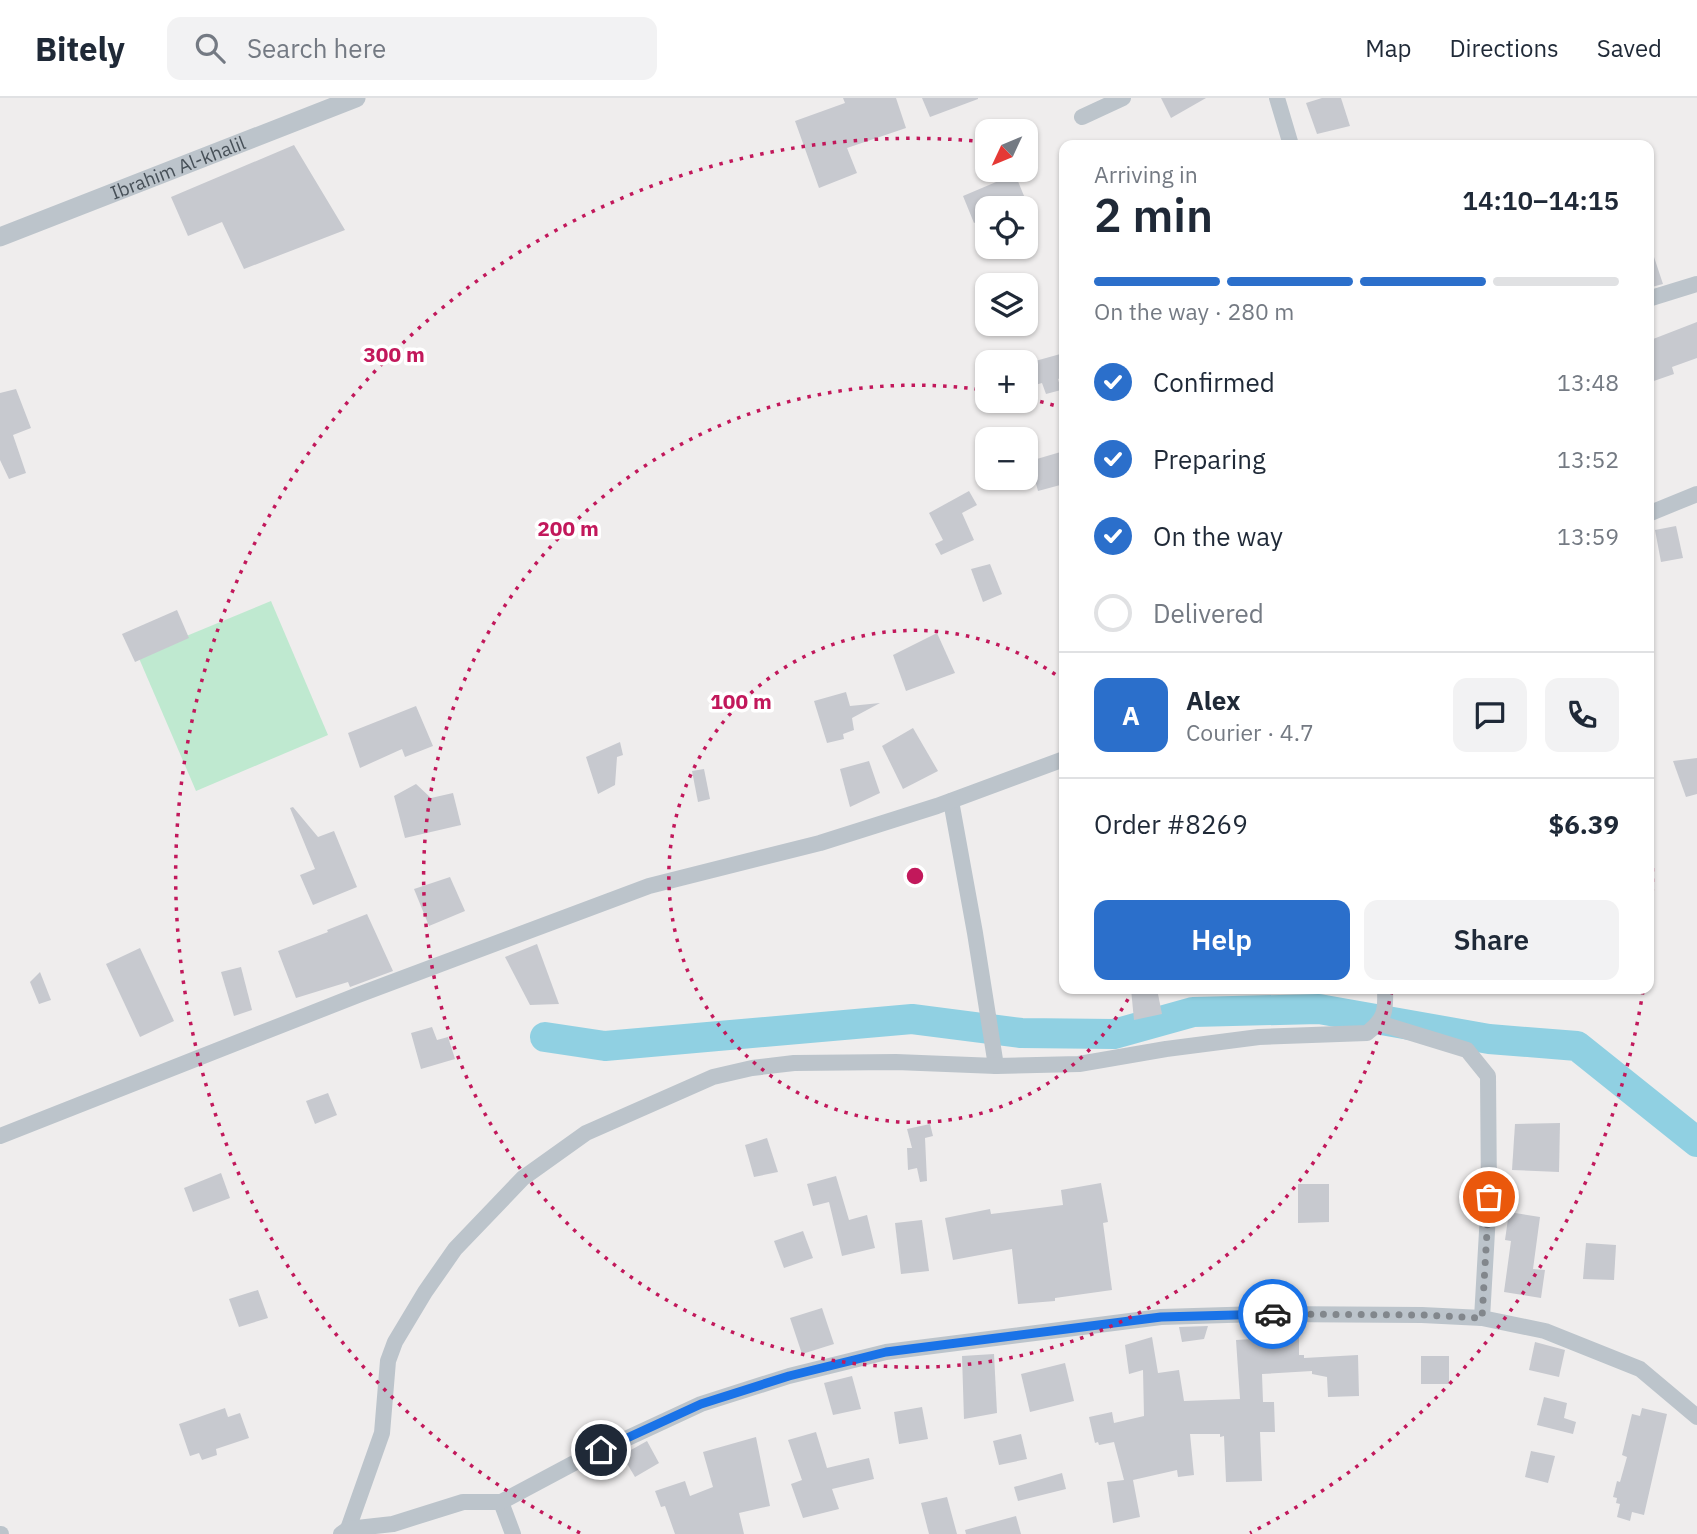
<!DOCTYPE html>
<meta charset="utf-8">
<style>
body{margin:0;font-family:"IBM Plex Sans",sans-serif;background:#f2f2f3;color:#1f2937;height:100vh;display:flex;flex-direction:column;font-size:26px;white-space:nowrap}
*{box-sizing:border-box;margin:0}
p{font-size:23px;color:#747a83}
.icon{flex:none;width:38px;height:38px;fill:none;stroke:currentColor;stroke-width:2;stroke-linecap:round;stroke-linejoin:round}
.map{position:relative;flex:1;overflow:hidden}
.side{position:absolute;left:1059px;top:42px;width:595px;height:854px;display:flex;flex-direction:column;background:#fff;border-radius:14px;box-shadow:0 2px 5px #0004}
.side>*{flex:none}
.needle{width:46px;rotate:226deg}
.tools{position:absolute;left:975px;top:21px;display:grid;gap:14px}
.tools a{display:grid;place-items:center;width:63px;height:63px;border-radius:14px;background:#fff;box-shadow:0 2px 5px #0004;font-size:35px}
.pin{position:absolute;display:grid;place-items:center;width:60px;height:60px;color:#fff;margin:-30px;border:4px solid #fff;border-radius:50%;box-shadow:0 2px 7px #0007}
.courier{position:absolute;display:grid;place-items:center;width:70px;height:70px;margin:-35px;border:5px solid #1a73e8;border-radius:50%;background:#fff;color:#222;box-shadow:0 2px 9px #0007}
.summary em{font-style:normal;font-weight:600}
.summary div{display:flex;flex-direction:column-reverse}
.summary{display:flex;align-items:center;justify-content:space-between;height:119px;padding:0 35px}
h1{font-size:46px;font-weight:600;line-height:52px}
.bar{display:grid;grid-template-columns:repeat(4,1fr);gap:10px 7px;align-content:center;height:84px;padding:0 35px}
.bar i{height:9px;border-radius:5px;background:#e0e1e3}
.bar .on{background:#2b6fcb}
.bar p{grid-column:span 4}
.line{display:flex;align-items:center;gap:18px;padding:0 35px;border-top:2px solid #e0e1e3}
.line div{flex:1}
.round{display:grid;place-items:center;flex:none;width:74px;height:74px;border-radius:14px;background:#f2f2f3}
ol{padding:0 35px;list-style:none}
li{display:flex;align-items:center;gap:21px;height:77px}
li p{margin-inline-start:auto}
li .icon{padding:7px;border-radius:50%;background:#2b6fcb;color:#fff;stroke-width:4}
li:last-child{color:#747a83}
li i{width:38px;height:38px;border:4px solid #e0e1e3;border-radius:50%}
.primary-button{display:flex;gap:14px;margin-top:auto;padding:14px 35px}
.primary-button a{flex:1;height:80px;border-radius:14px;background:#2b6fcb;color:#fff;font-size:28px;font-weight:600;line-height:80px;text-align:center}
.primary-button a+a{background:#f2f2f3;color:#1f2937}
header{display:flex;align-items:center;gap:42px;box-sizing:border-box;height:98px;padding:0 35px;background:#fff;border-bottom:2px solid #e0e1e3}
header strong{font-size:33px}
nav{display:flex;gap:38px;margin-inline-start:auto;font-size:24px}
.search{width:490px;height:63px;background:#f2f2f3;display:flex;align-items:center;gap:18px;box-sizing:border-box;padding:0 24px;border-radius:14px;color:#747a83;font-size:26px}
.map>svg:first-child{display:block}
</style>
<header>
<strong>Bitely</strong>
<div class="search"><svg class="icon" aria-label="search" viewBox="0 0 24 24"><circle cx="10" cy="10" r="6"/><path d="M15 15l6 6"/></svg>Search here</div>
<nav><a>Map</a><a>Directions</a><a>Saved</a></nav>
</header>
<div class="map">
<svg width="1697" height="1436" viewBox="0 0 1697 1436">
<rect width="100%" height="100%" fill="#efeded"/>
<!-- green -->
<polygon fill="#bfe9d0" points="271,503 328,637 196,693 138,558"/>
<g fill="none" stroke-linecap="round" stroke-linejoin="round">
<!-- river -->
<polyline stroke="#90d0e2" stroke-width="30" points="545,939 605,948 912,921 1021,935 1114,936 1193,914 1319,911 1489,941 1577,948 1697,1044"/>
</g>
<!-- building -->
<g fill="#c7c9cf">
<polygon points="843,0 896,0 906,30 847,50 857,75 819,90 795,23 845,5"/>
<polygon points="922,0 978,0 978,1 930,19"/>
<polygon points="1161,0 1206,0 1171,20"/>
<polygon points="1322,0 1341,0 1350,28 1317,36 1306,5"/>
<polygon points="294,47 345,132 244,171 222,124 188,138 171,99"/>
<polygon points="1015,76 1029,110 987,110 987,119 974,125 963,98"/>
<polygon points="1651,150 1663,186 1648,190 1648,151"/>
<polygon points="1697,224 1697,260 1672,269 1674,276 1648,285 1648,243"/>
<polygon points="1064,255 1064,279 1058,281 1061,292 1046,296 1042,285 1035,287 1028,265"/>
<polygon points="16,291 31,330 13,337 26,375 9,381 0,362 0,295"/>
<polygon points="1064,353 1064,386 1038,393 1030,363"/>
<polygon points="969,393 977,407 962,415 974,442 941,457 935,446 943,442 929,415"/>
<polygon points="1676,428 1683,460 1661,464 1655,432"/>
<polygon points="990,466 1002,496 983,504 971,471"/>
<polygon points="177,512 189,540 135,564 122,536"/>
<polygon points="937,535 955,575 906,593 893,557"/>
<polygon points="846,594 850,608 880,605 852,620 854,632 843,636 844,641 827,645 814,603"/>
<polygon points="416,608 433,648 405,659 402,651 360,670 348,635"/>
<polygon points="913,630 938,673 903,691 882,648"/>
<polygon points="620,644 623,657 617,659 615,687 598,696 586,659"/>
<polygon points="1697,660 1697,696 1686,699 1673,663"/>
<polygon points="869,663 880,695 850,709 840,671"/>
<polygon points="704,671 710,701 698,704 692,673"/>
<polygon points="416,686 431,700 453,695 461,727 405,740 394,698"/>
<polygon points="293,709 318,739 334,733 357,789 313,807 300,777 315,771 290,710"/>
<polygon points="450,779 465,813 429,828 414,791"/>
<polygon points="367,816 393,873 350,889 348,884 296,900 278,853 328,834 327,832"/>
<polygon points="537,846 559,906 530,907 505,859"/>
<polygon points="140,850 174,923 140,939 106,866"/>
<polygon points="241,869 252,912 234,918 221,874"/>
<polygon points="40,874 51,902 39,906 30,884"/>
<polygon points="1131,891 1157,891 1162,916 1134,922"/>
<polygon points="432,929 437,942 448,939 455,961 421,971 411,935"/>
<polygon points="328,995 337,1017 315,1026 306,1003"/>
<polygon points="1560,1025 1559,1074 1512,1072 1515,1026"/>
<polygon points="930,1026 933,1038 925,1040 927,1083 920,1084 917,1070 908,1072 907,1050 912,1050 907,1031"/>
<polygon points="767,1040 778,1074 754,1079 745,1047"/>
<polygon points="221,1075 230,1100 193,1114 184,1090"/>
<polygon points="836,1078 849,1122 867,1117 875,1150 842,1158 829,1104 813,1108 807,1086"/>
<polygon points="1101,1085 1108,1124 1103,1125 1112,1192 1055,1200 1055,1203 1018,1206 1012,1151 953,1162 945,1120 990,1111 991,1116 1063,1107 1061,1092"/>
<polygon points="1298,1086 1329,1086 1329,1124 1298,1125"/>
<polygon points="1509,1114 1540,1119 1533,1171 1545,1172 1541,1200 1504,1194 1511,1143 1505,1142"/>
<polygon points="922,1122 929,1173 901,1176 895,1125"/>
<polygon points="803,1133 813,1160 784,1170 774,1143"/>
<polygon points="1586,1145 1616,1147 1614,1182 1583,1181"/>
<polygon points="258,1192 268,1220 239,1229 229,1201"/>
<polygon points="822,1210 834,1246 802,1256 790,1220"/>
<polygon points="1268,1227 1299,1227 1299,1257 1304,1257 1304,1260 1358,1257 1359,1298 1328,1299 1327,1279 1312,1276 1312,1273 1262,1276 1263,1304 1274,1304 1275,1334 1260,1334 1262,1383 1226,1384 1224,1338 1220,1339 1220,1336 1190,1336 1194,1377 1178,1379 1177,1372 1133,1382 1140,1419 1113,1425 1107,1384 1124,1382 1114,1344 1099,1347 1098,1344 1095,1345 1089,1319 1112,1314 1114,1325 1144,1318 1143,1272 1129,1276 1125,1247 1152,1239 1158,1275 1179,1272 1184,1303 1240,1301 1236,1242 1268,1240"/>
<polygon points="1208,1228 1204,1241 1182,1244 1179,1229"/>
<polygon points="1535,1244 1565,1252 1559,1279 1529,1272"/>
<polygon points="994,1256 997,1315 964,1321 962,1258"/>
<rect x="1421" y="1258" width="28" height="28"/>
<polygon points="1065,1265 1074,1303 1030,1314 1021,1276"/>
<polygon points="852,1278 861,1311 833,1317 824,1285"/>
<polygon points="1544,1299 1567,1305 1564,1320 1576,1324 1573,1336 1537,1327"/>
<polygon points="922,1309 928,1341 899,1346 894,1314"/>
<polygon points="225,1310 228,1319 240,1315 249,1340 216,1351 217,1357 202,1362 199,1355 190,1358 179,1326"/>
<polygon points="1642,1310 1667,1316 1644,1417 1632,1414 1630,1423 1617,1419 1620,1406 1616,1405 1617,1400 1613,1399 1617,1383 1620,1384 1627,1359 1622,1357 1632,1316 1640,1318"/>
<polygon points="816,1334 827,1370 869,1360 874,1381 832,1391 839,1411 803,1420 791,1386 802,1382 788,1342"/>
<polygon points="1021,1336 1027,1361 999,1367 993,1343"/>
<polygon points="756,1339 770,1408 739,1415 744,1436 675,1436 665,1408 661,1409 655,1393 685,1383 690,1398 713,1389 703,1354"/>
<polygon points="647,1343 659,1365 635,1379 622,1357"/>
<polygon points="1531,1353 1555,1358 1548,1385 1525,1379"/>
<polygon points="1062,1375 1066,1391 1018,1403 1014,1389"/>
<polygon points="947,1399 957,1436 929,1436 921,1405"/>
<polygon points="1016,1418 1021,1436 966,1436 965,1432"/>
</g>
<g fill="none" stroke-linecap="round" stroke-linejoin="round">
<!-- minor -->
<g stroke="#bcc4cb" stroke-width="16">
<polyline points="1277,0 1291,47"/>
<polyline points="1082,19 1123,0"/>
<polyline points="1648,201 1697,186"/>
<polyline points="1648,416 1697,396"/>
<polyline points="951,703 975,835 996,968"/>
<polyline points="1379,925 1467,952 1488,978 1489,1099 1482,1220"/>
<polyline points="0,1038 358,897 649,788 820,745 937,708 1064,661"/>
<polyline points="501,1404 513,1436"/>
<path d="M348 1431 382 1335 388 1263 395 1244 425 1194 455 1151 523 1080 586 1035 713 979 752 970 794 965 896 964 996 968 1079 966 1166 951 1259 939 1367 935C1385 921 1386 913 1385 891"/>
<polyline points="0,1436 1,1436"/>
<polyline points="341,1436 348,1431 393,1426 463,1404 501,1404 576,1364 701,1306 789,1278 886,1254 1161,1219 1260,1216 1422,1217 1482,1220 1545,1233 1640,1271 1697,1319"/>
</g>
<!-- tertiary -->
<path stroke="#bcc4cb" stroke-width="19" id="s1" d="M0 139 356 0"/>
</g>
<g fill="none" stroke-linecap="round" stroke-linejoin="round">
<!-- done -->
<polyline stroke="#82878c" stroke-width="7" stroke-dasharray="0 12.6" points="1273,1216 1422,1217 1482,1220 1489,1099"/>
<!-- route -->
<polyline stroke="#1a73e8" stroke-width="9" points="601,1352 701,1306 789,1278 886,1254 1161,1219 1273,1216"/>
</g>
<!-- distance rings -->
<g fill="none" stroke="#c2185b" stroke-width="3.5" stroke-dasharray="3.5 7">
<path d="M1133 892A246 246 0 1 1 1063 582"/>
<path d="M1392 893A491 491 0 1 1 983 292M1030 301A491 491 0 0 1 1063 310"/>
<path d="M1643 893A737 737 0 0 1 1250 1435M580 1435A737 737 0 0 1 986 44M1649 707A737 737 0 0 1 1649 849"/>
</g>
<g text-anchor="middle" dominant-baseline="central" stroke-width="7" stroke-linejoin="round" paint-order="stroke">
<!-- street labels -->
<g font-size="19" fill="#475058" stroke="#fff">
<text stroke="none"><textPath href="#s1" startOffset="191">Ibrahim Al-khalil</textPath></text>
</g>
</g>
<circle cx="915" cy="778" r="10" fill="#c2185b" stroke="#fff" stroke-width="3.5"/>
<g font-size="21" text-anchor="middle" font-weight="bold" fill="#c2185b" stroke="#fff" stroke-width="7" stroke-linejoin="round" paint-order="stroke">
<text x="394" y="264">300 m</text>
<text x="568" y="438">200 m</text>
<text x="741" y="611">100 m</text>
</g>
</svg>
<div class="tools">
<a><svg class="needle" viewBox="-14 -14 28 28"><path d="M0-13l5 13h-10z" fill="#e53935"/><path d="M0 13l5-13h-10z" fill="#747a83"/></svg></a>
<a><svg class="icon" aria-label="locate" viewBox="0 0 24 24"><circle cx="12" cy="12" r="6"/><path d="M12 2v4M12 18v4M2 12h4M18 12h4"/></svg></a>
<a><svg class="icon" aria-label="layers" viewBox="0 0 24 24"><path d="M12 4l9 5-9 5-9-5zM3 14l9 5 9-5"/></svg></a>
<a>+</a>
<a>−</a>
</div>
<div class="pin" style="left:1489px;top:1099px;background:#ea580c"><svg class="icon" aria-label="bag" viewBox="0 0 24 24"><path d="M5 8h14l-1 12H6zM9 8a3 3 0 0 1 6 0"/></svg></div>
<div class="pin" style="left:601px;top:1352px;background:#1f2937"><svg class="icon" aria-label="home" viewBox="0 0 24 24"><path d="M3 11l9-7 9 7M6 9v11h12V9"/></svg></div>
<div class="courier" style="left:1273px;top:1216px"><svg class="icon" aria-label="car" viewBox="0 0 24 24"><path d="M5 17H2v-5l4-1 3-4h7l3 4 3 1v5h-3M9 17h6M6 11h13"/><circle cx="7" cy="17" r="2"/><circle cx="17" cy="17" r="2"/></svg></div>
<section class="side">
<div class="summary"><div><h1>2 min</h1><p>Arriving in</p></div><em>14:10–14:15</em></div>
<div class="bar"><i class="on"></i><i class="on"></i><i class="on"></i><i></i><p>On the way · 280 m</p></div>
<ol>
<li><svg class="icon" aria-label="check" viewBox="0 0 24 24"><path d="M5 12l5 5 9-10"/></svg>Confirmed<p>13:48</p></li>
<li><svg class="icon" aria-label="check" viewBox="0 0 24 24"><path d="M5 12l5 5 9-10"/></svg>Preparing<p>13:52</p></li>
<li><svg class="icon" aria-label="check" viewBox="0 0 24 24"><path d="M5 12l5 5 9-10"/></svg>On the way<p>13:59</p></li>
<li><i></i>Delivered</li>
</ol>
<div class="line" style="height:126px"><b class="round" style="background:#2b6fcb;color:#fff">A</b><div><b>Alex</b><p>Courier · 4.7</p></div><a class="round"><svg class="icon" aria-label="chat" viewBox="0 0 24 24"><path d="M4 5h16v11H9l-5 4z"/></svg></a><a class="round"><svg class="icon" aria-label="phone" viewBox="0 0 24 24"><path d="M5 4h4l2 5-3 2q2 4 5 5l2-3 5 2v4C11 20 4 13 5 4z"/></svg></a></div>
<div class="line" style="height:91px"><div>Order #8269</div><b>$6.39</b></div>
<div class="primary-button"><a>Help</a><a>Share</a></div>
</section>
</div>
